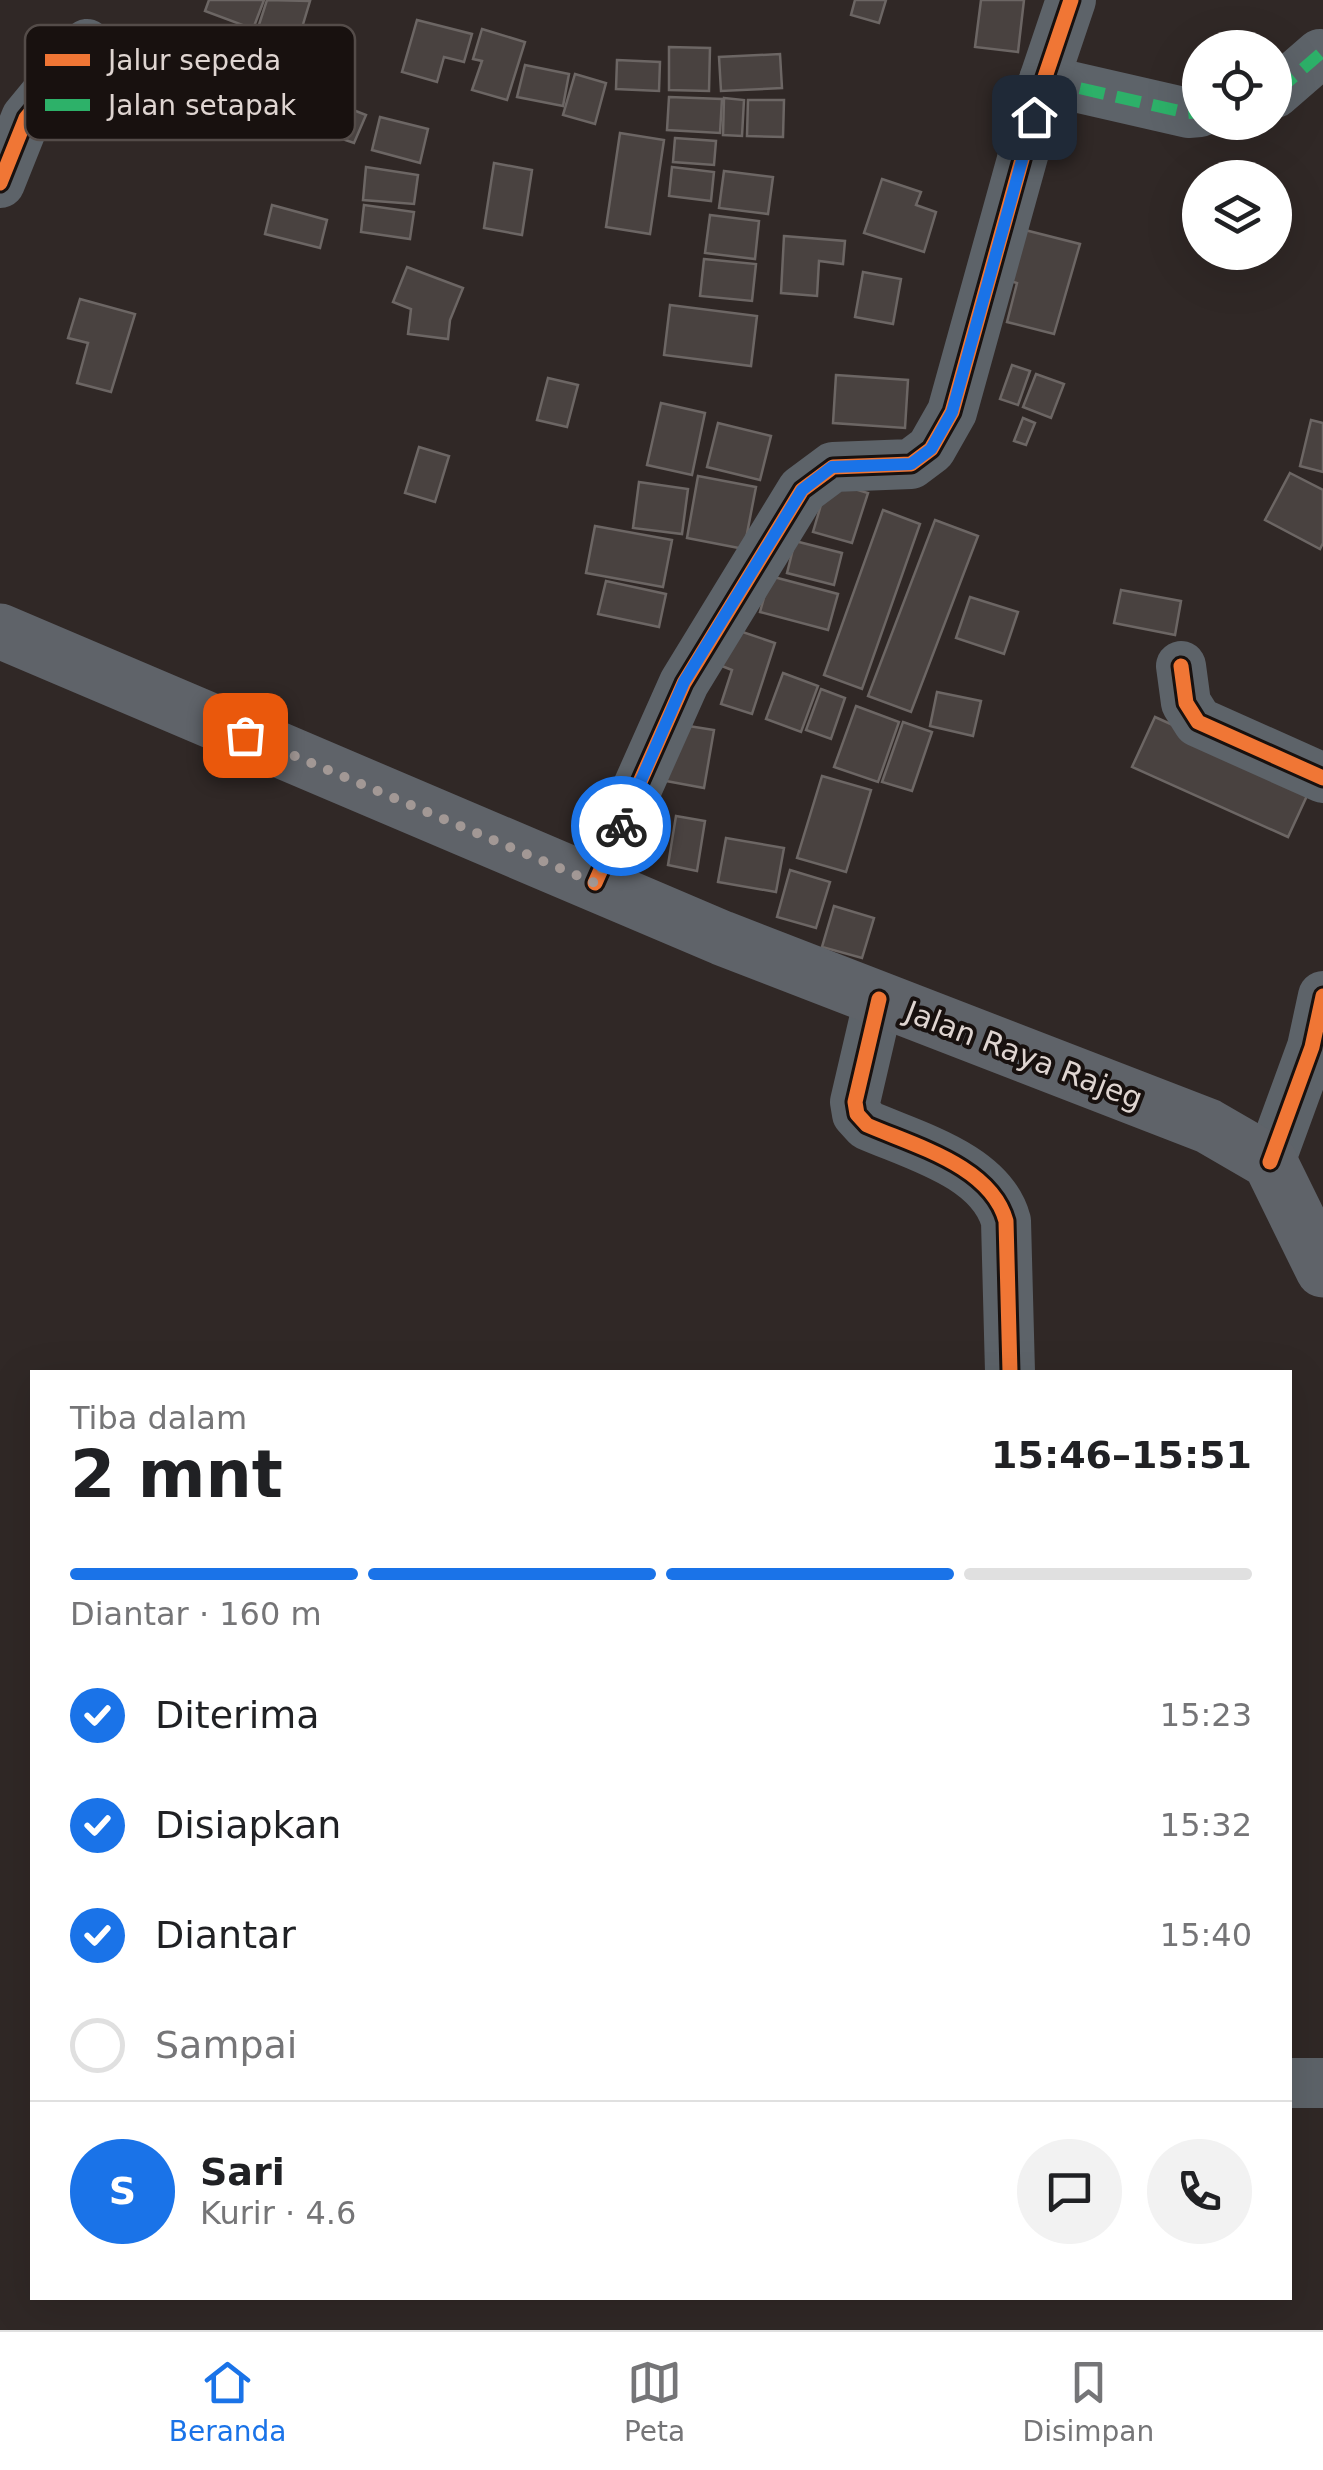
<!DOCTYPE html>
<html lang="id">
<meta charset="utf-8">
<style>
body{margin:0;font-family:"DejaVu Sans",sans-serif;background:#f2f2f2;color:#202124;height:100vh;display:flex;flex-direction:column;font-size:38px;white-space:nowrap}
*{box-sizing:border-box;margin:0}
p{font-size:32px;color:#757577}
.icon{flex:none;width:55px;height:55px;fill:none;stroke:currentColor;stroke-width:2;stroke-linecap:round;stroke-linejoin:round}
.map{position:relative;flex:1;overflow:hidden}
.drawer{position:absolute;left:30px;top:1370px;width:1262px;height:930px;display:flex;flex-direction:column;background:#fff;border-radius:0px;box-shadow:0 10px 40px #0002}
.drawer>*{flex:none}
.controls{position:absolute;left:1182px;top:30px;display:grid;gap:20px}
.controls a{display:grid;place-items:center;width:110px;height:110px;border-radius:50%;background:#fff;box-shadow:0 10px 40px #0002;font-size:50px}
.pin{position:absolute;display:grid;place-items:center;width:85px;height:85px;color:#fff;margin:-42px;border-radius:20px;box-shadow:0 5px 15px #0006}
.courier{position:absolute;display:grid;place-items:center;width:100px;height:100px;margin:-50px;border:8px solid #1a73e8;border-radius:50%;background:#fff;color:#222;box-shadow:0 2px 12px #0007}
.headline em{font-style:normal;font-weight:800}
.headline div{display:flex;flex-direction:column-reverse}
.headline{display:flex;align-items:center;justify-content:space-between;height:170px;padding:0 40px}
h1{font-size:65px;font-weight:800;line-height:75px}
.bar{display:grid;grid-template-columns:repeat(4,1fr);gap:15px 10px;align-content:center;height:120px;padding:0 40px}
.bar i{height:12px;border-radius:8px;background:#e0e0e0}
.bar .current{background:#1a73e8}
.bar p{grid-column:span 4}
.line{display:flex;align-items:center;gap:25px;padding:0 40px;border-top:2px solid #e0e0e0}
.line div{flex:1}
.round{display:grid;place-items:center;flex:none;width:105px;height:105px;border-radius:52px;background:#f2f2f2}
ol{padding:0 40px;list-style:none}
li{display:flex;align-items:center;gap:30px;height:110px}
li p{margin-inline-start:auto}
li .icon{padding:10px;border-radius:50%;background:#1a73e8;color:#fff;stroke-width:4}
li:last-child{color:#757577}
li i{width:55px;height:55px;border:5px solid #e0e0e0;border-radius:50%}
.dock{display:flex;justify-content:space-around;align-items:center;height:140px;border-top:2px solid #e0e0e0;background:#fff;font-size:28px;color:#757577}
.dock a{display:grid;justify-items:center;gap:5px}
.dock .current{color:#1a73e8}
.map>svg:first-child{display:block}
</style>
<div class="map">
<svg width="1323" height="2330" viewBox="0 0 1323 2330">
<rect width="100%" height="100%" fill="#302826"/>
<!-- building -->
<g fill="#494240" stroke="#6c6664" stroke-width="2.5">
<polygon points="209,0 264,0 253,29 205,11"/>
<polygon points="267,0 310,1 295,51 255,37"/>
<polygon points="855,0 886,0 879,23 851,15"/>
<polygon points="981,0 1024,0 1018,52 975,47"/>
<polygon points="417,20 472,34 464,62 444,57 437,82 402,72"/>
<polygon points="482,29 525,42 507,100 472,90 482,61 473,59"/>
<polygon points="669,47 710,48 709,91 669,90"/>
<polygon points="780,54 782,88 721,91 719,57"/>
<polygon points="617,60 660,62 659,91 616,89"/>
<polygon points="525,65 569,74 563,106 517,97"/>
<polygon points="575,74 606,83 595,124 563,115"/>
<polygon points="292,86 366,115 354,143 280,118"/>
<polygon points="669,97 722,99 720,133 667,130"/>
<polygon points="724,98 744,100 742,136 723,135"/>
<polygon points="748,100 784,100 783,137 747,136"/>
<polygon points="380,117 428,129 420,163 372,150"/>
<polygon points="620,133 664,140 650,234 606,227"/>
<polygon points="675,138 716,141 714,165 673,162"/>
<polygon points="494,163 532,170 522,235 484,228"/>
<polygon points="366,167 418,175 414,204 363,200"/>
<polygon points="672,167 714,172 711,201 669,196"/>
<polygon points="724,171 773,177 768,214 719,208"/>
<polygon points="882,179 921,192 916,205 936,212 924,252 864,233"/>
<polygon points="272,205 327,220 320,248 265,234"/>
<polygon points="364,205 414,212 410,239 361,232"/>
<polygon points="710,215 759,221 755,259 705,253"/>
<polygon points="1017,228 1080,244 1054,334 1007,322 1017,283 1003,279"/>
<polygon points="784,236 845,241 843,264 819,261 817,296 781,293"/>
<polygon points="704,259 756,264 752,301 700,296"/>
<polygon points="407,267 463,288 450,320 448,339 408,334 411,309 393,302"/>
<polygon points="863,272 901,279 893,324 855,317"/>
<polygon points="80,299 135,314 111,392 77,383 88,343 68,338"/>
<polygon points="670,305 757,316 751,366 664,355"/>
<polygon points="1012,365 1030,371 1018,405 1000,399"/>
<polygon points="1036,374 1064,384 1051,418 1023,407"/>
<polygon points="836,375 908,380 905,428 833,423"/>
<polygon points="548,378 578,385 567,427 537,420"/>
<polygon points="661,403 705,413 692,475 647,465"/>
<polygon points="1023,418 1035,423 1026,445 1014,441"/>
<polygon points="1311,420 1323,423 1323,472 1300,466"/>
<polygon points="718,423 771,436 760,480 707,467"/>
<polygon points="419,447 449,456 435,502 405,493"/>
<polygon points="1290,473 1323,490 1323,543 1320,549 1265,520"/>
<polygon points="698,476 756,487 744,549 687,538"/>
<polygon points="828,481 868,493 852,543 813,532"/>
<polygon points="639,482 688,489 682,534 633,528"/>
<polygon points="883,510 920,524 862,689 824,675"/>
<polygon points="935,520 978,536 911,712 868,696"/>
<polygon points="595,526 672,540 663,587 586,573"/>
<polygon points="795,541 842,553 834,585 787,573"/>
<polygon points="770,576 838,594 828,630 760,612"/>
<polygon points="606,581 666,594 659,627 598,614"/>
<polygon points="1121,590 1181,601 1175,635 1114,623"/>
<polygon points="970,597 1018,612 1004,654 956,638"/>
<polygon points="722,625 775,643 752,714 721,704 732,670 709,661"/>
<polygon points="783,673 818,686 801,732 766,719"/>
<polygon points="821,689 845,698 831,739 806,730"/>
<polygon points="937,692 981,701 973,736 930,726"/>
<polygon points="856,706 899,722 878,782 834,767"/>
<polygon points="1155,717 1311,787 1288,837 1132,767"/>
<polygon points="903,722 932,732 912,791 882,782"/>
<polygon points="676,724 714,730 704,788 666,781"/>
<polygon points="822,776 871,790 846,872 797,858"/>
<polygon points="676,816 705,821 697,871 668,865"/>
<polygon points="726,838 784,848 776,892 718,882"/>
<polygon points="790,870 830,882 816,928 777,917"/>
<polygon points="834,906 874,918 862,958 822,947"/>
</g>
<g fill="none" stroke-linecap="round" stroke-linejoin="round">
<!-- minor -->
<g stroke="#5d6369" stroke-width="50">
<polyline points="1044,80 1188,113 1200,112"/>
<polyline points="1275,93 1320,54"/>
<polyline points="0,183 26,118 87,44"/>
<polyline points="1181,666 1186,703 1198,722 1323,778"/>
<polyline points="595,883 684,683 802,490 833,467 911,464 931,449 952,412 1044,80 1071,0"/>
<path d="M879 999 855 1102 857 1114 867 1125C915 1146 991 1166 1006 1221L1010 1372"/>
<polyline points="1270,1162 1312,1047 1323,996"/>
<polyline points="1290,2083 1323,2083"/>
</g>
<!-- major -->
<polyline stroke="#5f6369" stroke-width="55" points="0,631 722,938 1208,1126 1270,1162 1323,1270"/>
<!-- quiet -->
<g stroke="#2db169" stroke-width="12" stroke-dasharray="25 12" stroke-linecap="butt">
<polyline points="1044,80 1188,113 1200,112"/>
<polyline points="1275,93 1320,54"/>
</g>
<defs>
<g id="cycleway">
<polyline points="0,183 26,118 87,44"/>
<polyline points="1181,666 1186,703 1198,722 1323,778"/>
<polyline points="595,883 684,683 802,490 833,467 911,464 931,449 952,412 1044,80 1071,0"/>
<path d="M879 999 855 1102 857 1114 867 1125C915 1146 991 1166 1006 1221L1010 1372"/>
<polyline points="1270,1162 1312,1047 1323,996"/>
</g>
</defs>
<!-- cycleway casing -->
<use href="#cycleway" stroke="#18110f" stroke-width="21"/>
<!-- cycleway -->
<use href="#cycleway" stroke="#f07635" stroke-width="15"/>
</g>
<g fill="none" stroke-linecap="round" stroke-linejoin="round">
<!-- done -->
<polyline stroke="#a29895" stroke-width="10" stroke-dasharray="0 18" points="245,735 595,883 621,826"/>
<!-- route -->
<polyline stroke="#1a73e8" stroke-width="12" points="621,826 684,682 802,490 832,467 911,464 931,449 952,412 1034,117"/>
</g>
<g text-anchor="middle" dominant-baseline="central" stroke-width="8" stroke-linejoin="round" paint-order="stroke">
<!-- street labels -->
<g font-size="30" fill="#dfd5d1" stroke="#18110f">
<text transform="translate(1024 1055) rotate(21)">Jalan Raya Rajeg</text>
</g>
</g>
<!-- legend -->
<rect x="25" y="25" width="330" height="115" rx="15" fill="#18110f" stroke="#544c49" stroke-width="2.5"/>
<rect x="45" y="54" width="45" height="12" fill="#f07635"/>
<rect x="45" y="99" width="45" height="12" fill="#2db169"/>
<g font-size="28" fill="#dfd5d1">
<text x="108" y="70">Jalur sepeda</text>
<text x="108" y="115">Jalan setapak</text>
</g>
</svg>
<div class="controls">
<a><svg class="icon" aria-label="locate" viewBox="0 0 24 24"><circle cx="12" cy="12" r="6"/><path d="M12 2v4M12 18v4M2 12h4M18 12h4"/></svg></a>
<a><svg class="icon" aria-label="layers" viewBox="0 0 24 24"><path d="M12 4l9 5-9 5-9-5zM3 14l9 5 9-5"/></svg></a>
</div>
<div class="pin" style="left:245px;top:735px;background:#ea580c"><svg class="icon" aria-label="bag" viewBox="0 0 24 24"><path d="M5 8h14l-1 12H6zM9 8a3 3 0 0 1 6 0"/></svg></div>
<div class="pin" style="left:1034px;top:117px;background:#1f2937"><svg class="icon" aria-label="home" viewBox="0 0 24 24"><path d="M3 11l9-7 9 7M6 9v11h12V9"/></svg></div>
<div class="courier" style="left:621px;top:826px"><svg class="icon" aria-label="bike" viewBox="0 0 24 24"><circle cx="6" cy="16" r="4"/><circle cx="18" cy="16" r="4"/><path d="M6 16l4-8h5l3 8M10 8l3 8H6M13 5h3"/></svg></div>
<section class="drawer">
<div class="headline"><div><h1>2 mnt</h1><p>Tiba dalam</p></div><em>15:46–15:51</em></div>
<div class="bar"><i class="current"></i><i class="current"></i><i class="current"></i><i></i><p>Diantar · 160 m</p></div>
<ol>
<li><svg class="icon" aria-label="check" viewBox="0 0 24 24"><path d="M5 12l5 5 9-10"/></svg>Diterima<p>15:23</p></li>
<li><svg class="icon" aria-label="check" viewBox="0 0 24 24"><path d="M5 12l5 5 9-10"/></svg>Disiapkan<p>15:32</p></li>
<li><svg class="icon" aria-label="check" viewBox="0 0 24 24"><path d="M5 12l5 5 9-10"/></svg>Diantar<p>15:40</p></li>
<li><i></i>Sampai</li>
</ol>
<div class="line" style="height:180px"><b class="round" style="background:#1a73e8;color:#fff">S</b><div><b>Sari</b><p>Kurir · 4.6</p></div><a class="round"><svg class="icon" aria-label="chat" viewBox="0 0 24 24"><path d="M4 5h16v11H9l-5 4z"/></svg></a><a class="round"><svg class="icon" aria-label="phone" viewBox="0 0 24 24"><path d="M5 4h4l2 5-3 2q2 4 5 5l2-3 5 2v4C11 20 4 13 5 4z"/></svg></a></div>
</section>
</div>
<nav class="dock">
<a class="current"><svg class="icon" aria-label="home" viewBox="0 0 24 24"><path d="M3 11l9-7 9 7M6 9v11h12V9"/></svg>Beranda</a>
<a><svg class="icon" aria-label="map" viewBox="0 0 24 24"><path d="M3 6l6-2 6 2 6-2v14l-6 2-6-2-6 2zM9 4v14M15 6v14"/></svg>Peta</a>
<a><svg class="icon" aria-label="saved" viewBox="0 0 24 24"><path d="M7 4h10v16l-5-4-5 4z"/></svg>Disimpan</a>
</nav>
